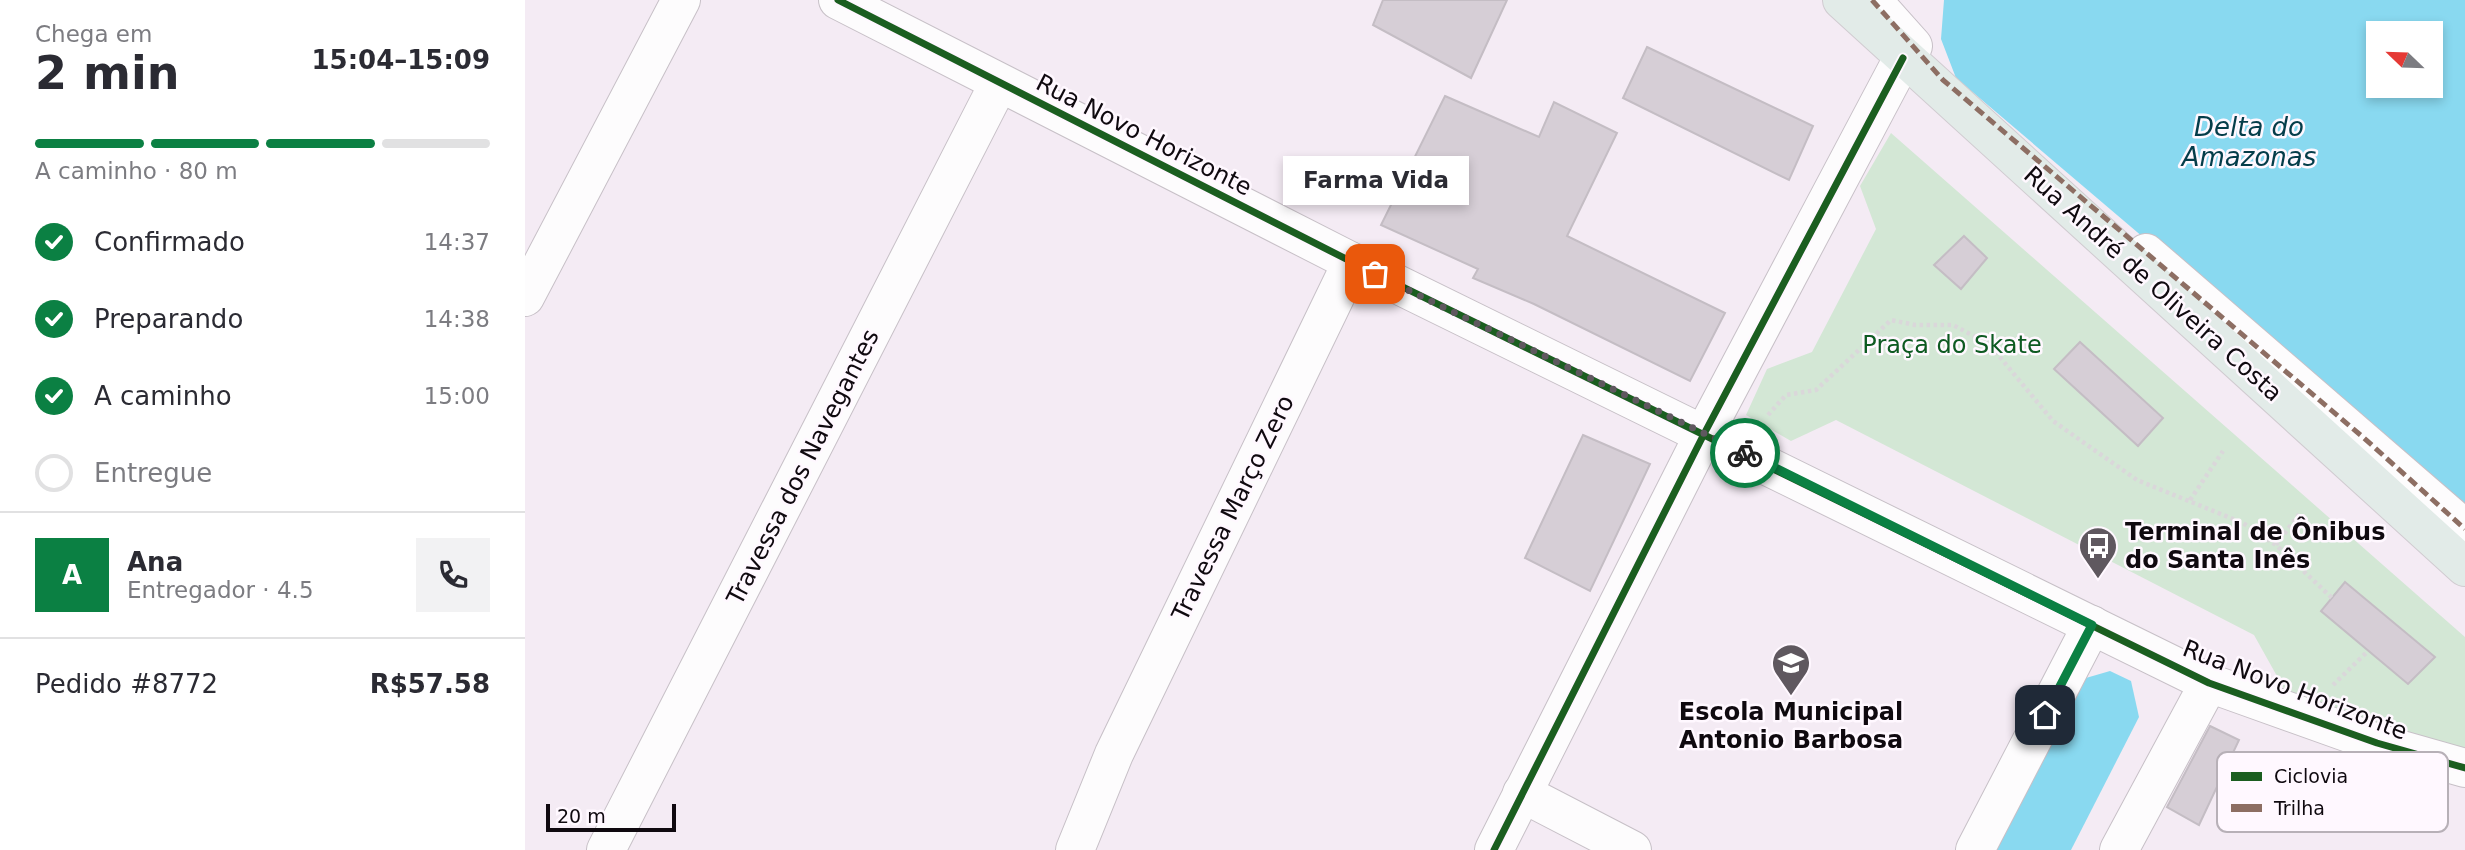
<!DOCTYPE html>
<html lang="pt">
<meta charset="utf-8">
<style>
body{margin:0;font-family:"DejaVu Sans",sans-serif;background:#f2f2f3;color:#2b2b33;height:100vh;display:flex;flex-direction:column;font-size:26px;white-space:nowrap}
*{box-sizing:border-box;margin:0}
p{font-size:23px;color:#7c7c81}
.icon{flex:none;width:38px;height:38px;fill:none;stroke:currentColor;stroke-width:2;stroke-linecap:round;stroke-linejoin:round}
.map{position:relative;flex:1;overflow:hidden}
.details{display:flex;flex-direction:column;background:#fff;width:525px}
.details>*{flex:none}
.needle{width:46px;rotate:293deg}
.controls{position:absolute;left:1841px;top:21px;display:grid;gap:14px}
.controls a{display:grid;place-items:center;width:77px;height:77px;border-radius:0px;background:#fff;box-shadow:0 4px 10px #0003;font-size:35px}
.scale{position:absolute;left:21px;bottom:18px;width:130px;box-sizing:border-box;padding-left:7px;border:4px solid #0f090f;border-top:0;font-size:19px;line-height:24px;white-space:nowrap;color:#0f090f;-webkit-text-stroke:5px #fff8ff;paint-order:stroke}
.pin{position:absolute;display:grid;place-items:center;width:60px;height:60px;color:#fff;margin:-30px;border-radius:14px;box-shadow:0 4px 10px #0006}
.courier{position:absolute;display:grid;place-items:center;width:70px;height:70px;margin:-35px;border:5px solid #0b8043;border-radius:50%;background:#fff;color:#222;box-shadow:0 2px 9px #0007}
.bubble{position:absolute;height:49px;border-radius:0px;background:#fff;box-shadow:0 4px 10px #0003;font-size:23px;font-weight:700;line-height:49px;text-align:center}
.headline em{font-style:normal;font-weight:700}
.headline div{display:flex;flex-direction:column-reverse}
.headline{display:flex;align-items:center;justify-content:space-between;height:119px;padding:0 35px}
h1{font-size:46px;font-weight:700;line-height:52px}
.bar{display:grid;grid-template-columns:repeat(4,1fr);gap:10px 7px;align-content:center;height:84px;padding:0 35px}
.bar i{height:9px;border-radius:5px;background:#e1e1e2}
.bar .selected{background:#0b8043}
.bar p{grid-column:span 4}
.line{display:flex;align-items:center;gap:18px;padding:0 35px;border-top:2px solid #e1e1e2}
.line div{flex:1}
.round{display:grid;place-items:center;flex:none;width:74px;height:74px;border-radius:0px;background:#f2f2f3}
ol{padding:0 35px;list-style:none}
li{display:flex;align-items:center;gap:21px;height:77px}
li p{margin-inline-start:auto}
li .icon{padding:7px;border-radius:50%;background:#0b8043;color:#fff;stroke-width:4}
li:last-child{color:#7c7c81}
li i{width:38px;height:38px;border:4px solid #e1e1e2;border-radius:50%}
main{display:flex;flex:1;min-height:0}
.map>svg:first-child{display:block}
</style>
<main>
<section class="details">
<div class="headline"><div><h1>2 min</h1><p>Chega em</p></div><em>15:04–15:09</em></div>
<div class="bar"><i class="selected"></i><i class="selected"></i><i class="selected"></i><i></i><p>A caminho · 80 m</p></div>
<ol>
<li><svg class="icon" aria-label="check" viewBox="0 0 24 24"><path d="M5 12l5 5 9-10"/></svg>Confirmado<p>14:37</p></li>
<li><svg class="icon" aria-label="check" viewBox="0 0 24 24"><path d="M5 12l5 5 9-10"/></svg>Preparando<p>14:38</p></li>
<li><svg class="icon" aria-label="check" viewBox="0 0 24 24"><path d="M5 12l5 5 9-10"/></svg>A caminho<p>15:00</p></li>
<li><i></i>Entregue</li>
</ol>
<div class="line" style="height:126px"><b class="round" style="background:#0b8043;color:#fff">A</b><div><b>Ana</b><p>Entregador · 4.5</p></div><a class="round"><svg class="icon" aria-label="phone" viewBox="0 0 24 24"><path d="M5 4h4l2 5-3 2q2 4 5 5l2-3 5 2v4C11 20 4 13 5 4z"/></svg></a></div>
<div class="line" style="height:91px"><div>Pedido #8772</div><b>R$57.58</b></div>
</section>
<div class="map">
<svg width="1940" height="850" viewBox="0 0 1940 850">
<rect width="100%" height="100%" fill="#f4ebf4"/>
<!-- green -->
<polygon fill="#d3e7d5" points="1366,133 1940,637 1940,752 1762,694 1729,635 1311,420 1266,441 1221,415 1242,369 1287,352 1351,229 1335,186"/>
<!-- water -->
<g fill="#89d9f0" fill-rule="evenodd">
<path d="M1419 0H1940V511L1431 78 1416 39ZM1853 33H1906V86H1853Z"/>
<polygon points="1585,671 1606,681 1614,717 1546,850 1468,850 1554,680"/>
</g>
<!-- building -->
<g fill="#d6ced6" stroke="#c4bdc4" stroke-width="2">
<polygon points="858,0 982,0 946,78 848,25"/>
<polygon points="1122,47 1288,126 1264,180 1098,98"/>
<polygon points="920,96 1014,137 1029,102 1092,133 1042,236 1200,313 1165,381 1009,304 948,278 953,269 856,225"/>
<polygon points="1439,236 1462,258 1436,289 1409,265"/>
<polygon points="1555,342 1638,418 1613,446 1529,369"/>
<polygon points="1058,435 1125,464 1065,591 1000,558"/>
<polygon points="1820,582 1910,657 1883,684 1796,611"/>
<polygon points="1685,726 1714,740 1674,825 1642,807"/>
</g>
<g fill="none" stroke-linecap="round" stroke-linejoin="round">
<defs>
<g id="minor">
<polyline points="313,0 827,262 1684,683 1852,743 1940,768"/>
<polyline points="1347,0 1388,46"/>
<polyline points="1621,253 1940,529"/>
<polyline points="0,297 156,0"/>
<polyline points="997,793 1107,850"/>
<polyline points="81,850 474,83"/>
<polyline points="550,850 589,754 827,262"/>
<polyline points="969,850 1179,434 1378,58"/>
<polyline points="1450,850 1567,625"/>
<polyline points="1594,850 1684,683"/>
</g>
<polyline id="major" points="1317,0 1940,567"/>
</defs>
<!-- minor casing -->
<use href="#minor" stroke="#c7c0c7" stroke-width="40"/>
<!-- major casing -->
<use href="#major" stroke="#d0cbd0" stroke-width="40"/>
<!-- path -->
<g stroke="#dad7da" stroke-width="4.5" stroke-dasharray="3.5 3.5" stroke-linecap="butt">
<polyline points="1243,415 1261,395 1291,390 1366,320 1390,325 1428,325 1464,344 1528,421 1612,480 1718,523 1751,545 1807,598"/>
<polyline points="1665,500 1698,451"/>
<polyline points="1751,545 1775,513"/>
<polyline points="1808,685 1843,651"/>
</g>
<!-- minor -->
<use href="#minor" stroke="#fdfcfd" stroke-width="38"/>
<!-- major -->
<use href="#major" stroke="#e2ebe8" stroke-width="38"/>
<!-- quiet -->
<polyline stroke="#8d6e63" stroke-width="5" stroke-dasharray="10 5" stroke-linecap="butt" points="1347,0 1418,80 1839,438 1940,529"/>
<defs>
<g id="cycleway">
<polyline points="313,0 827,262 1684,683 1852,743 1940,768"/>
<polyline points="969,850 1179,434 1378,58"/>
</g>
</defs>
<!-- cycleway casing -->
<use href="#cycleway" stroke="#fff8ff" stroke-width="11"/>
<!-- cycleway -->
<use href="#cycleway" stroke="#1b5e20" stroke-width="7"/>
</g>
<g fill="none" stroke-linecap="round" stroke-linejoin="round">
<!-- done -->
<polyline stroke="#5f585f" stroke-width="7" stroke-dasharray="0 12.6" points="850,274 1220,453"/>
<!-- route -->
<polyline stroke="#0b8043" stroke-width="9" points="1220,453 1567,625 1520,715"/>
</g>
<!-- icons -->
<defs>
<symbol id="bus-pin" viewBox="-11 -11 22 30"><path d="M0 17L-7.5 6A9.5 9.5 0 1 1 7.5 6Z" fill="#5f585f" stroke="#fff8ff"/><path d="M-5-6H5V4H4V6H2V4H-2V6H-4V4H-5ZM-3.5-4V0h7V-4ZM-3.5 1.2v1.5H-2V1.2ZM2 1.2v1.5H3.5V1.2Z" fill="#fff"/></symbol>
<symbol id="school-pin" viewBox="-11 -11 22 30"><path d="M0 17L-7.5 6A9.5 9.5 0 1 1 7.5 6Z" fill="#5f585f" stroke="#fff8ff"/><path d="M0-5L7-2L0 1L-7-2ZM-4 1L0 2.5L4 1V4Q0 6-4 4Z" fill="#fff"/></symbol>
</defs>
<g fill-rule="evenodd">
<use href="#bus-pin" x="1551" y="524" width="44" height="60"/>
<use href="#school-pin" x="1244" y="641" width="44" height="60"/>
</g>
<g text-anchor="middle" dominant-baseline="central" stroke-width="5" stroke-linejoin="round" paint-order="stroke">
<!-- street labels -->
<g font-size="24" fill="#0f090f" stroke="#fff8ff">
<text transform="translate(619 135) rotate(27)">Rua Novo Horizonte</text>
<text transform="translate(1628 284) rotate(42)">Rua André de Oliveira Costa</text>
<text transform="translate(278 467) rotate(-63)">Travessa dos Navegantes</text>
<text transform="translate(708 508) rotate(-64)">Travessa Março Zero</text>
<text transform="translate(1770 690) rotate(21)">Rua Novo Horizonte</text>
</g>
<!-- park labels -->
<g font-size="24" fill="#0d5a21" stroke="#fff8ff">
<text x="1427" y="345">Praça do Skate</text>
</g>
<!-- poi labels -->
<g font-size="24" font-weight="bold" fill="#0f090f" stroke="#fff8ff" text-anchor="start">
<text x="1600" y="532">Terminal de Ônibus<tspan x="1600" dy="28">do Santa Inês</tspan></text>
<text x="1266" y="712" text-anchor="middle">Escola Municipal<tspan x="1266" dy="28">Antonio Barbosa</tspan></text>
</g>
<!-- water labels -->
<g font-size="26" font-style="italic" fill="#043d4a" stroke="#fff8ff">
<text x="1724" y="127">Delta do<tspan x="1724" dy="30">Amazonas</tspan></text>
</g>
</g>
<!-- legend -->
<rect x="1692" y="752" width="231" height="80" rx="10" fill="#fff8ff" stroke="#b7b0b7" stroke-width="2"/>
<rect x="1706" y="772" width="31" height="9" fill="#1b5e20"/>
<rect x="1706" y="804" width="31" height="8" fill="#8d6e63"/>
<g font-size="19" fill="#0f090f">
<text x="1749" y="783">Ciclovia</text>
<text x="1749" y="815">Trilha</text>
</g>
</svg>
<div class="controls">
<a><svg class="needle" viewBox="-14 -14 28 28"><path d="M0-13l5 13h-10z" fill="#e53935"/><path d="M0 13l5-13h-10z" fill="#7c7c81"/></svg></a>
</div>
<div class="scale">20 m</div>
<div class="pin" style="left:850px;top:274px;background:#ea580c"><svg class="icon" aria-label="bag" viewBox="0 0 24 24"><path d="M5 8h14l-1 12H6zM9 8a3 3 0 0 1 6 0"/></svg></div>
<div class="pin" style="left:1520px;top:715px;background:#1f2937"><svg class="icon" aria-label="home" viewBox="0 0 24 24"><path d="M3 11l9-7 9 7M6 9v11h12V9"/></svg></div>
<div class="courier" style="left:1220px;top:453px"><svg class="icon" aria-label="bike" viewBox="0 0 24 24"><circle cx="6" cy="16" r="4"/><circle cx="18" cy="16" r="4"/><path d="M6 16l4-8h5l3 8M10 8l3 8H6M13 5h3"/></svg></div>
<div class="bubble" style="left:758px;top:156px;width:186px">Farma Vida</div>
</div>
</main>
